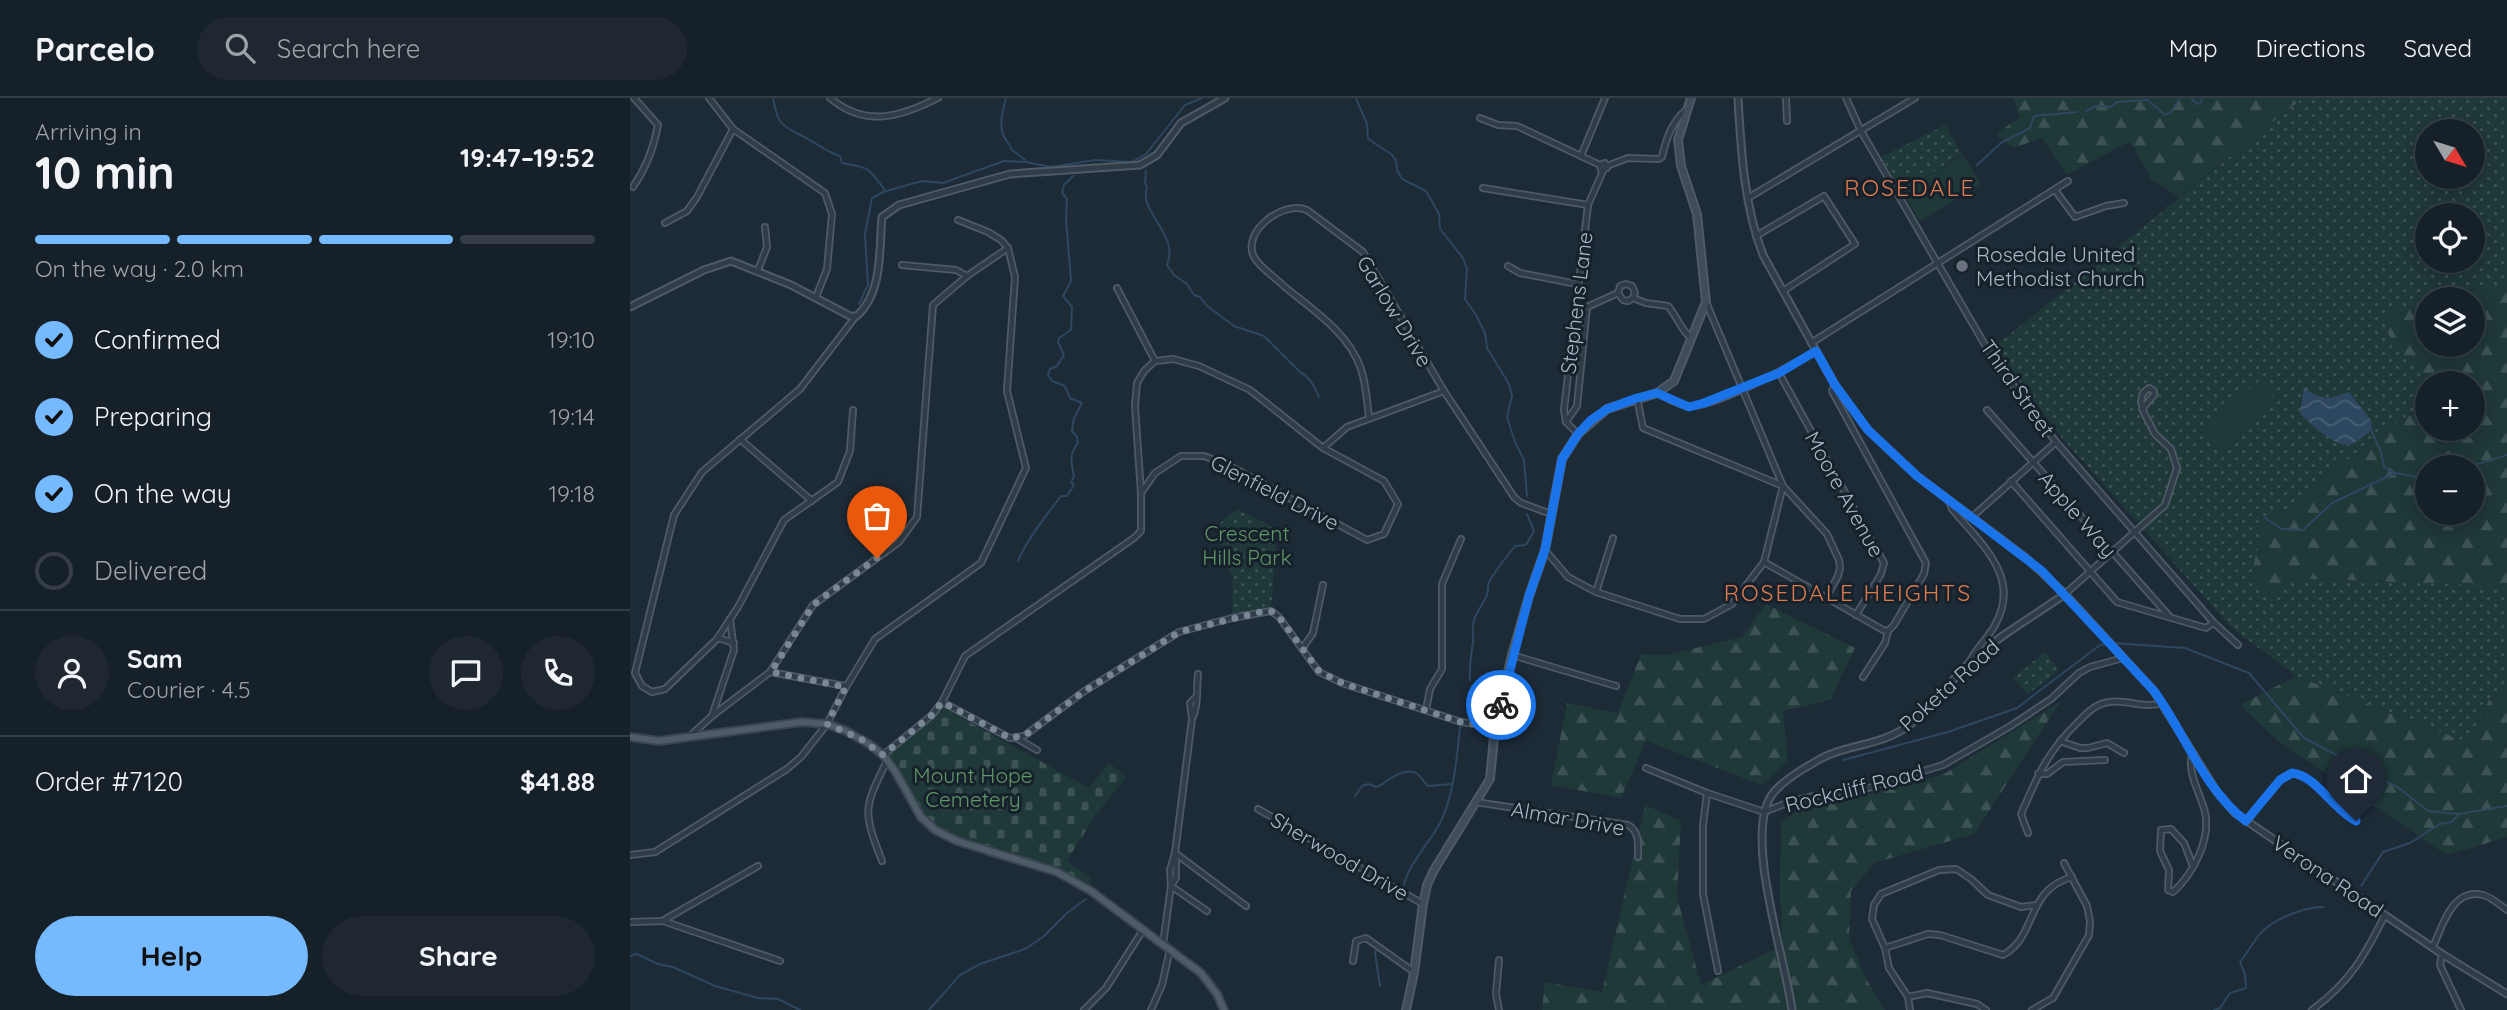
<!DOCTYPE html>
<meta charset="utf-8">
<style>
body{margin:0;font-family:Quicksand,sans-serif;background:#1f2831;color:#f1f3f6;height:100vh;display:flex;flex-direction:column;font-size:26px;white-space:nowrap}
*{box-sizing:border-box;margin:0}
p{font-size:23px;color:#9ea3a8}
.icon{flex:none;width:38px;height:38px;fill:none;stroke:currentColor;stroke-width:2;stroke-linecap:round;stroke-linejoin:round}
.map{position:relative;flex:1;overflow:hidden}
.drawer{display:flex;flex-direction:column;background:#162029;width:630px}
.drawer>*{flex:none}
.needle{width:46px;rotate:128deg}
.controls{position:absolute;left:1785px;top:21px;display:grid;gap:14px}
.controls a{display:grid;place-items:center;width:70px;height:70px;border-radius:50%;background:#162029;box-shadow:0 4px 18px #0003,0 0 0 2px #353e46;font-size:35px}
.pin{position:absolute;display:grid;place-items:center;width:60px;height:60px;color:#fff;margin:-72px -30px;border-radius:50% 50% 50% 0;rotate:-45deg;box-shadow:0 0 7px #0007}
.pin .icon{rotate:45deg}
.courier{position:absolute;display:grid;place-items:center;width:70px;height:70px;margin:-35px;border:5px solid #1a73e8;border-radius:50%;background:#fff;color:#222;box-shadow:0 2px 9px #0007}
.overview em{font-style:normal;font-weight:800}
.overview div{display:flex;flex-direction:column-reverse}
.overview{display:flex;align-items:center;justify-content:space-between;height:119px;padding:0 35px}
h1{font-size:46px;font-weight:800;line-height:52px}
.bar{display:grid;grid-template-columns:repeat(4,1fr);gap:10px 7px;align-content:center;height:84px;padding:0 35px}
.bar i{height:9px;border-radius:5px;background:#353e46}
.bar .current{background:#75b9ff}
.bar p{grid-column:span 4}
.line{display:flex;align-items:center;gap:18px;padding:0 35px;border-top:2px solid #353e46}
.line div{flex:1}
.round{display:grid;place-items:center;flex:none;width:74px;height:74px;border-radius:37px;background:#1f2831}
ol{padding:0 35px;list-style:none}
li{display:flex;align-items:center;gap:21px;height:77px}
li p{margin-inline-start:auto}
li .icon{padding:7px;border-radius:50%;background:#75b9ff;color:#111;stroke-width:4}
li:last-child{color:#9ea3a8}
li i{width:38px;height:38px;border:4px solid #353e46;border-radius:50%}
.action{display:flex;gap:14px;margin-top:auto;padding:14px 35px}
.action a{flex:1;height:80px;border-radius:42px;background:#75b9ff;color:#111;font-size:28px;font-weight:800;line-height:80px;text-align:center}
.action a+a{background:#1f2831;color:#f1f3f6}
header{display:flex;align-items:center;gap:42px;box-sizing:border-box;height:98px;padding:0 35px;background:#162029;border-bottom:2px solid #353e46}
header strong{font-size:33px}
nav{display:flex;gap:38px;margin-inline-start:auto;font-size:24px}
.search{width:490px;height:63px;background:#1f2831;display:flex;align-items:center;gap:18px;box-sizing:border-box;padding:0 24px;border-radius:38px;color:#9ea3a8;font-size:26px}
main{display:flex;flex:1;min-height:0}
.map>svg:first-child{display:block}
</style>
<header>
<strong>Parcelo</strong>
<div class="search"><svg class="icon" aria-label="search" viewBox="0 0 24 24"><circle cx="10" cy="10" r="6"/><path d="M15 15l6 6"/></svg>Search here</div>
<nav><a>Map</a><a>Directions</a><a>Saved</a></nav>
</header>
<main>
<section class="drawer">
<div class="overview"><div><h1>10 min</h1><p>Arriving in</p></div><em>19:47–19:52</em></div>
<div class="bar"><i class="current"></i><i class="current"></i><i class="current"></i><i></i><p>On the way · 2.0 km</p></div>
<ol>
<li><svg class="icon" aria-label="check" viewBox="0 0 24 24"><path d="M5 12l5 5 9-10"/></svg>Confirmed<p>19:10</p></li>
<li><svg class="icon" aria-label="check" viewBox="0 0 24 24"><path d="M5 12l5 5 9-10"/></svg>Preparing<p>19:14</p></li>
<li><svg class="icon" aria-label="check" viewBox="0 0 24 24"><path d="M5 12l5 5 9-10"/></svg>On the way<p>19:18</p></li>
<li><i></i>Delivered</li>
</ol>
<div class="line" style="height:126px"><a class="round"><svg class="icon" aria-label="person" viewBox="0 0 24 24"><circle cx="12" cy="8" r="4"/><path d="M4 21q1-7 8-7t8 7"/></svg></a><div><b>Sam</b><p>Courier · 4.5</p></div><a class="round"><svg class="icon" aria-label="chat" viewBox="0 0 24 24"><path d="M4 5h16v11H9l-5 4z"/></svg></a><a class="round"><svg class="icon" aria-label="phone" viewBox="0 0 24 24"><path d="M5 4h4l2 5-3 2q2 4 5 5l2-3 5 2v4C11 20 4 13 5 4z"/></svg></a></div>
<div class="line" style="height:91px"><div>Order #7120</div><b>$41.88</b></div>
<div class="action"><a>Help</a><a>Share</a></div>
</section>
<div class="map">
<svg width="1877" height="912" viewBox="0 0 1877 912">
<defs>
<pattern id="grass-dots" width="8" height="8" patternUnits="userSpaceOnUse" patternTransform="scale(1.75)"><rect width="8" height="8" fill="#1f3838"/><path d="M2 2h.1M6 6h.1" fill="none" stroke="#3d5353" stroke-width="1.8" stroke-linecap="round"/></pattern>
<pattern id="forest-firs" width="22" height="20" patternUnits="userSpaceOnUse" patternTransform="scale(1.75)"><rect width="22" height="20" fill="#1f3838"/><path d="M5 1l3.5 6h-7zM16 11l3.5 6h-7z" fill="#3d5353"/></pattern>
<pattern id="cemetery-stones" width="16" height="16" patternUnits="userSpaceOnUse" patternTransform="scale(1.75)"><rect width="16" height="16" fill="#1f3838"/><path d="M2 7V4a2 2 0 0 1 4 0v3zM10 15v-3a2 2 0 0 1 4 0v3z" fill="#3d5353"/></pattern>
<pattern id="water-waves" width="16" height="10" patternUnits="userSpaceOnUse" patternTransform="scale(1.75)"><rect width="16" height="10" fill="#2c475f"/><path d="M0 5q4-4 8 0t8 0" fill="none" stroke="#485f74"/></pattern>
</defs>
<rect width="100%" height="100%" fill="#1d2b37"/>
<!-- grass -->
<g fill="url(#grass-dots)" fill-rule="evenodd">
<path d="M1673 0H1877V190L1841 191 1808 201H1797V205L1776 212 1771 209 1801 285H1797V326L1781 315 1693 380 1661 412 1646 415 1658 480 1877 488V591L1859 602 1839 645 1666 578 1602 530 1431 339 1364 249ZM1797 33H1843V79H1797ZM1797 117H1843V163H1797Z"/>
<polygon points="1315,27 1332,56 1272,94 1251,59"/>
<polygon points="607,411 647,431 641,513 602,520 603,479 591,456 589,426"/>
<polygon points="1415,554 1429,572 1398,596 1383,580"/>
</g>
<!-- forest -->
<g fill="url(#forest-firs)" fill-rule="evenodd">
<polygon points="1383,0 1673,0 1549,99 1521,81 1500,43 1437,77 1412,40 1383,50 1366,36 1390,19"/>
<path d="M1847 190H1877V488L1658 480 1637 499 1621 480 1633 424 1646 415 1661 412 1693 380 1781 315 1797 326V331H1843V285H1801C1784 263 1746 242 1758 210L1771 209 1777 211 1797 205V247H1843V201H1808ZM1843 369V415H1797V369Z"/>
<polygon points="1136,506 1225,550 1200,602 1153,613 1158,663 1132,687 1016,643 991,700 921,687 937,605 988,615 1011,556 1036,557 1112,539"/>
<polygon points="1666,578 1839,645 1859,602 1877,591 1877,739 1817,757 1648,643 1610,607"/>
<polygon points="1430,604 1344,736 1244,765 1221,793 1219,841 1238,884 1255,912 912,912 915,884 972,894 1015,707 1051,723 1047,799 1071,887 1153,847 1150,797 1151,725 1172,709 1212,704 1314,676"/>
</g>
<!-- cemetery -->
<polygon fill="url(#cemetery-stones)" points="309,607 459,690 479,665 496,679 465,718 437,763 461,780 461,793 426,774 319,740 291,718 253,657 292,625"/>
<!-- garden -->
<g fill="#1f3838">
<polygon points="1333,57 1351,86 1290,123 1272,94"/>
<polygon points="1629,283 1647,303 1588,354 1570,333"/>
</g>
<!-- water -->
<path fill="url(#water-waves)" d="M1674 290C1693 303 1698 301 1719 294L1741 322 1742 332C1735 337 1726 346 1717 347 1705 348 1677 324 1670 315Z"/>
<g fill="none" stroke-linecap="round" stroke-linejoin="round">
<!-- stream -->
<g stroke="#2c475f" stroke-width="2">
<path d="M143 0C148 29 152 27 176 40 188 46 196 54 210 58L212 65C241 70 237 69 255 92"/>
<path d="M376 0C373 12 369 25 373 37 376 43 380 46 382 52L395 62"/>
<polyline points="726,0 737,26 738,41 761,56 766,62 767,72 772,81 796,93 809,116 810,131 833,160 837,171 835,201 846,217 855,235 857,250 879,286 882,298 877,319 885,344 894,362 897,398"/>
<polyline points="1561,0 1567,6 1570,5 1572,0"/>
<polyline points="1456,13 1466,8 1481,9 1487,4 1518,2 1535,17 1541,14 1550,0"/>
<polyline points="1347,67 1371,45 1400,30 1404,18 1447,14"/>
<path d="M516 73 515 85 517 90C508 114 550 136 537 167L544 177 557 186 564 197 570 199 577 208 604 228 634 238 670 274C681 280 684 288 689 299"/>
<polyline points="229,206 238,187 235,136 242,100 253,94 292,83 313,85 374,63 396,64 421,69 465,62 502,64 516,56 555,7 572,0"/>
<polyline points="1741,332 1751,354 1754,369 1765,375"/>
<polyline points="1838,369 1877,357"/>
<polyline points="1635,420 1652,431 1673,432 1702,405 1765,375 1792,380 1797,379"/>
<path d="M388 463C396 443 417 416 431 398H437L444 387 441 384 444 378C441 365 439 356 448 345L447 339 442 333 444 320 452 305 440 300 435 288 422 283 418 277 420 271 427 268 434 257 428 244 429 240 441 232 442 209 433 198 441 183 436 121 437 101 432 95 434 87 443 78"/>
<polyline points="1483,545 1555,550 1619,575 1674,640 1769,690 1798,713 1829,716 1877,708"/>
<path d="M840 582C839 568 841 558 843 544 844 539 842 534 843 528 843 517 852 509 856 499 859 495 857 488 859 484 864 474 878 457 885 448L896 447 904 433 897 416"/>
<polyline points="1213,662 1318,634 1387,610 1470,547 1477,546"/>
<path d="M725 698 732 688 738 686 747 689C758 683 773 669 786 675 791 678 793 684 798 688L822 686"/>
<polyline points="1731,788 1753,754 1780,745 1810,726 1822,724 1828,717"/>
<path d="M773 791C777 767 799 746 810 725 824 698 827 658 830 629"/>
<polyline points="747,851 745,855 750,888"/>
<polyline points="0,858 7,856 28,866 43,869 85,888 128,900 148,901 170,912"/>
<polyline points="299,912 330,877 350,866 395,851 413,839 437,815 456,801"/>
<path d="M1584 912 1590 910 1600 895 1616 890 1615 877 1610 864C1617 855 1622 846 1629 837 1642 821 1674 809 1693 809"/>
</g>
<defs>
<g id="minor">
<polyline points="79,0 103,31 195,95 202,116 197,171 186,199"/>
<path d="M200 0C236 30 270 19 308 0"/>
<polyline points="1156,0 1157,23"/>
<polyline points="1216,0 1231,33 1362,259 1426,344 1584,525 1608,547"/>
<polyline points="850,20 868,27 887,28 970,67 971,72 977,70 975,65 970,67"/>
<polyline points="951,58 975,0"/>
<path d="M977 68 998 60 1029 61 1032 59C1036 41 1042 23 1057 11"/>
<path d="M3 89C16 70 24 49 28 27L4 0"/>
<polyline points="853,90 958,107"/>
<polyline points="1425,92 1445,119 1476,108 1494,105"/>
<polyline points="1118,100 1285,0"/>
<polyline points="35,125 57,113 67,99 103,31"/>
<polyline points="1126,138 1194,98 1225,146 1153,193"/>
<polyline points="272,167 326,172 337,178"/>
<polyline points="878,168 890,175 947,186"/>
<polyline points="128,172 137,149 135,129"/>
<polyline points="487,190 525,263"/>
<path d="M1003 200 1005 195 1002 188 996 186 990 188 988 195 993 202 998 203 1003 200 1016 205 1038 208C1047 218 1050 231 1061 240"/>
<polyline points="1181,245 1438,83"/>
<polyline points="1149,275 1254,465 1251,476 1226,517"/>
<polyline points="1205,287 1202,293 1296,465 1294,476 1264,527 1258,533 1255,545 1233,579"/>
<path d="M1027 295C1037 300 1047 306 1057 308 1081 312 1163 267 1186 253"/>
<polyline points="1007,300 1013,330 1153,388 1197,436 1209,462 1210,470 1208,478 1196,500"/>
<polyline points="223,312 220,353 208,384 154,422 108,509 87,541 35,591 22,594 12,588 5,575 44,417 72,374 170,291 226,218"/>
<polyline points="1357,312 1540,519"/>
<path d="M739 319C737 304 736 286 731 271 719 235 684 213 655 189 646 180 630 170 624 159 611 133 654 102 677 112L733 154 814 293 884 399 891 405 921 416"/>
<polyline points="936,324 947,308 957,209 988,195"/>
<polyline points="948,336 936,324 934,312 958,107 973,73"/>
<polyline points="110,341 182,403"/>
<polyline points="693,350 717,329 814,293"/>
<polyline points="1381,383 1487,504 1576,530 1583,525"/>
<path d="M1319 403 1322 411C1351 446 1392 479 1365 527 1358 540 1346 550 1340 563"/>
<polyline points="1342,419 1426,344"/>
<polyline points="915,452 938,479 966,494 1050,521 1074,521 1102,506 1134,464 1153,388 1076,204"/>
<polyline points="1134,464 1253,532 1258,533"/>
<polyline points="966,494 983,440"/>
<polyline points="1435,496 1535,407 1547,370 1541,351 1525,336 1514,315 1511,303 1513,295 1519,290 1524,293 1524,297 1512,311"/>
<polyline points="88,540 104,545"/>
<polyline points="672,551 683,535 693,487"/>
<polyline points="882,557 986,588"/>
<polyline points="140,574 215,588"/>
<polyline points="312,604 380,640 394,638 453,594 549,534 602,520 641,513 649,519 689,574 712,585 831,624 865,629"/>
<polyline points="796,612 800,591 812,571 812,486 831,441"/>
<polyline points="82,618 140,574 183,507 269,444 287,419 303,207 337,178 378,150"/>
<polyline points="562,620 560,605 565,600"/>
<polyline points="60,638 82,618 104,552 100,521"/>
<polyline points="386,640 407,652"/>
<polyline points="1430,643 1450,650 1458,650 1477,645 1494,655"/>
<polyline points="253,657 302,617 312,604 335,558 504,440 511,433 511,395 525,375 551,358 574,358 600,368 737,442 754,436 768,406 754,383 693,350 620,292 569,268 543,261 525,263 514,273 507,285 505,308 511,395"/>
<polyline points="1016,670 1077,695 1134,714 1162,703 1184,698 1235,691 1313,667 1379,629 1421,601 1449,575 1460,569 1493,560"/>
<polyline points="1408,676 1417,676 1433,664 1475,662"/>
<polyline points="1077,695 1073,727 1073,796 1088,873"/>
<path d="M845 704 998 727C1010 734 1008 747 1008 759"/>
<polyline points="628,711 793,806"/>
<path d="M1616 723 1650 682 1662 675C1685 677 1703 711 1726 723"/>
<path d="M1398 735 1391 716C1408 677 1417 654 1448 624 1457 615 1465 606 1479 604 1497 601 1514 611 1532 605"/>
<polyline points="545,755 616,808"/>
<polyline points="0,757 25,754 157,671 171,659 197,626 216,589 245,541 351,465 396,370 377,293 385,179 378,150 371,142 358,134 328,122"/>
<path d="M252 763C233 713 233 711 257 663"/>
<path d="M1563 768 1554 745 1541 731 1531 732 1530 753 1539 772 1538 792 1543 794C1563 776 1581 742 1575 714 1571 697 1555 671 1563 655"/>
<polyline points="541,788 577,813"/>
<polyline points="541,788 546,780 546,760"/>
<polyline points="34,822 128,768"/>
<polyline points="0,824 33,823 150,863"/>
<path d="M533 846 541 788 540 772 545 755 562 621C569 607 566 592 568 576"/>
<path d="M1803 849C1812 829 1822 789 1853 797 1861 799 1870 807 1877 812"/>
<path d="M1255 850 1298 836 1310 837 1373 857C1408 838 1395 792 1442 779"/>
<polyline points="1812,856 1810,867 1831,912"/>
<polyline points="869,862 866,896 869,912"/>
<polyline points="723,863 726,843 736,840 784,874"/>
<polyline points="1278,899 1297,895 1347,906 1356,912"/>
<polyline points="454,912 476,890 513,832"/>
<polyline points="521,912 532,887 540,851"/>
<polyline points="1280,912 1278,899 1259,870 1255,850 1242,821 1244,807 1251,796 1309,772 1326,771 1341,781 1358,797 1391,809 1406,807"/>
<polyline points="1402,912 1423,900 1459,837 1460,823 1457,808 1434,765"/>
<path d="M1682 912C1720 884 1734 859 1755 817"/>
</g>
<g id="tertiary">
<path d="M1108 0C1111 52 1114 108 1133 157L1205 287 1238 332 1287 378 1395 459 1435 496 1524 593 1587 694 1605 715 1812 856 1877 896"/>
<path d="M0 209 74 172 101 163 161 187 220 218H227C253 194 249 152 252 119L269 107 380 76 510 67 527 57 551 25 595 0"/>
<path d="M1162 912C1156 862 1114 741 1141 698 1151 683 1176 669 1192 660 1216 647 1246 648 1272 632 1299 615 1317 586 1340 564 1368 538 1404 518 1435 496"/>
</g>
<polyline id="secondary" points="776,912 784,875 793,806 797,787 804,772 860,681 865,629 882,557 899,498 915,452 932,361 948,336 977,311 1027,295 1044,283 1076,204 1067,116 1051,68 1048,42 1061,0"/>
<polyline id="primary" points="0,639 29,643 172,624 197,626 216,633 239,646 253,657 265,673 291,719 305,732 327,743 427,774 461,793 571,875 587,896 594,912"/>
</defs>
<!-- minor casing -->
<use href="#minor" stroke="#4e5a66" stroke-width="8"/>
<!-- tertiary casing -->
<use href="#tertiary" stroke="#4e5a66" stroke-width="9"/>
<!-- secondary casing -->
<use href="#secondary" stroke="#4e5a66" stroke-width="10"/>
<!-- primary casing -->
<use href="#primary" stroke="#3a4551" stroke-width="10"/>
<!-- minor -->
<use href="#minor" stroke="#303c48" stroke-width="4.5"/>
<!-- tertiary -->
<use href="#tertiary" stroke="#303c48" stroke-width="5"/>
<!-- secondary -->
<use href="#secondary" stroke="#3e4c5b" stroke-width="6"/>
<!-- primary -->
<use href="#primary" stroke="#4e5c68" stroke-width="6"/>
</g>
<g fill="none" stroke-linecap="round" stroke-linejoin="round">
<!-- done -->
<polyline stroke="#798693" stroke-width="7" stroke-dasharray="0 12.6" points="247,460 183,507 141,574 216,589 197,626 231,641 253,657 302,617 312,604 380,640 394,638 453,594 549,534 634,513 641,513 649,519 689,573 712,585 831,624 866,629 871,607"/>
<!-- route -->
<path stroke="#1a73e8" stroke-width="9" d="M871 607 899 498 915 452 932 361 948 336 960 323 977 311 1007 300 1027 295 1059 309 1074 305 1149 275 1186 253 1205 287 1238 332 1287 378 1412 473 1524 593C1554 634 1575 693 1616 723L1650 682 1662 675C1685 677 1703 711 1726 723"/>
</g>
<!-- markers -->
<circle fill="#6b7280" stroke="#16212c" stroke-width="2.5" cx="1332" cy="168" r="7"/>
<g text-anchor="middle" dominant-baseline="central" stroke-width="6" stroke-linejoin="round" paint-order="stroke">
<!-- poi labels -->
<g font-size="21" fill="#aab7c5" stroke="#16212c" text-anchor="start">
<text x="1346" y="156">Rosedale United<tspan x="1346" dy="24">Methodist Church</tspan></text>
</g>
<!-- street labels -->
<g font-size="21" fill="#aab7c5" stroke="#16212c">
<text transform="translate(946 205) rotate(-83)">Stephens Lane</text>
<text transform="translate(765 213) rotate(59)">Garlow Drive</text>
<text transform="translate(1388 290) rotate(55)">Third Street</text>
<text transform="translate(645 394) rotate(27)">Glenfield Drive</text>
<text transform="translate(1215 396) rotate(61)">Moore Avenue</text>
<text transform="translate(1448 416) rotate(49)">Apple Way</text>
<text transform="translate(1319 587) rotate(-42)">Poketa Road</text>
<text transform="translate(1224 690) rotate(-14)">Rockcliff Road</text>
<text transform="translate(938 720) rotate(10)">Almar Drive</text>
<text transform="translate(710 758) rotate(30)">Sherwood Drive</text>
<text transform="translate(1698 778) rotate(34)">Verona Road</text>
</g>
<!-- park labels -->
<g font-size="21" fill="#609766" stroke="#16212c">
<text x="617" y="435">Crescent<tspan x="617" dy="24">Hills Park</tspan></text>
<text x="343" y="677">Mount Hope<tspan x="343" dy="24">Cemetery</tspan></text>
</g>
<!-- neighbourhood labels -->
<g font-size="23" letter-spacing="2" fill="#de7b4c" stroke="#16212c">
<text x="1280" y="89">ROSEDALE</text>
<text x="1218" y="494">ROSEDALE HEIGHTS</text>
</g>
</g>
</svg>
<div class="controls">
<a><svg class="needle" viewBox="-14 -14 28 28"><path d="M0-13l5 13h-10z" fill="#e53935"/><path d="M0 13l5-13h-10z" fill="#9ea3a8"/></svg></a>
<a><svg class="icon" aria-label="locate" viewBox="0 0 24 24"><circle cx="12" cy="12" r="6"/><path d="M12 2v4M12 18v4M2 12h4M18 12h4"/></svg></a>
<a><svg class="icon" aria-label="layers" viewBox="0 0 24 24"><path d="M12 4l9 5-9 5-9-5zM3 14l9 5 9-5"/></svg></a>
<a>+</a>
<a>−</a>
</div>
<div class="pin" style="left:247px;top:460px;background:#ea580c"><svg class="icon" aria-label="bag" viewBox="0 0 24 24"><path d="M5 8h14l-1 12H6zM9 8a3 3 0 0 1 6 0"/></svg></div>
<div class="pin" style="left:1726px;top:723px;background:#1f2937"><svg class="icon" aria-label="home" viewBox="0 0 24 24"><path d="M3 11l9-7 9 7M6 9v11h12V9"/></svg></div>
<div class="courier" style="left:871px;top:607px"><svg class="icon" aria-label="bike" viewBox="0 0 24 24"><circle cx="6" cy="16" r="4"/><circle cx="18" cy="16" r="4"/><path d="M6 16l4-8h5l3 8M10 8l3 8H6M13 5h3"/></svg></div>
</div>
</main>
